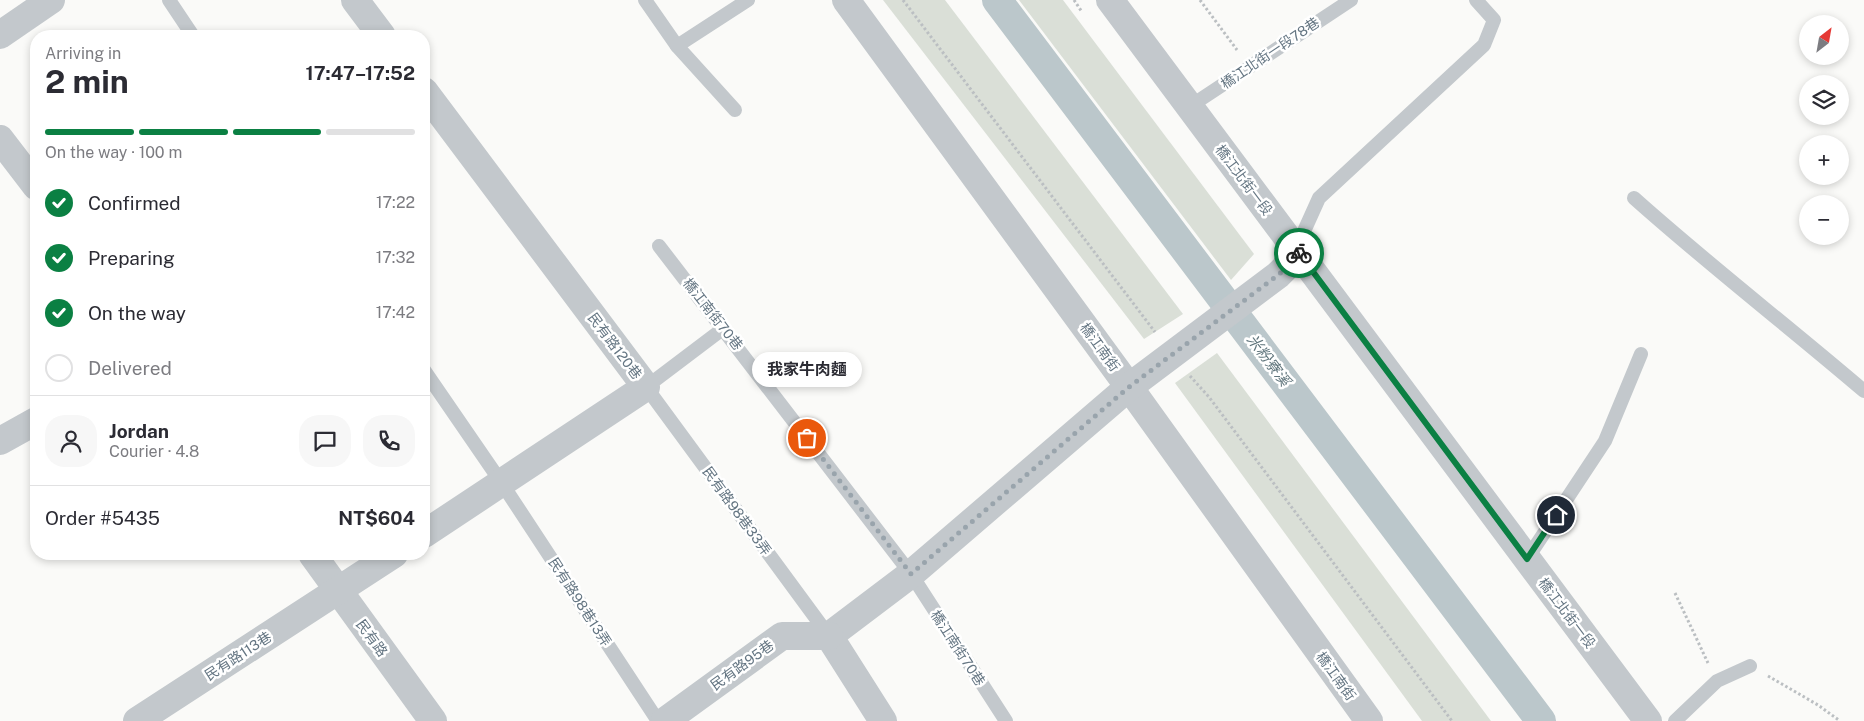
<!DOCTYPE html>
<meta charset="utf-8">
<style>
body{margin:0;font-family:"Public Sans","Noto Sans TC",sans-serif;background:#f7f7f7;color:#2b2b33;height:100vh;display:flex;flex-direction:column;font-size:19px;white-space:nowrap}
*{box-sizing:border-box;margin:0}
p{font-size:16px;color:#7c7c81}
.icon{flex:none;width:28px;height:28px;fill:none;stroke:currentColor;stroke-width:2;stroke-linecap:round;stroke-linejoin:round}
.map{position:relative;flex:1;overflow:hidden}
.sheet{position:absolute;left:30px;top:30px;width:400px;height:530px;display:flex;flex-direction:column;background:#fff;border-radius:20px;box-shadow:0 2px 8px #0003}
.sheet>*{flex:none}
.needle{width:32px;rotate:31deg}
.fabs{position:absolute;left:1799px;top:15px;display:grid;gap:10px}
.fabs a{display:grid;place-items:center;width:50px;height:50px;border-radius:50%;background:#fff;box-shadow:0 2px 8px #0003;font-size:25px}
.pin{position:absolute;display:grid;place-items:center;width:42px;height:42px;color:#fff;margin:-21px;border:2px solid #fff;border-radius:50%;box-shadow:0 1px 5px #0007}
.courier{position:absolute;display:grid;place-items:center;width:50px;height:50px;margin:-25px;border:4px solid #0b8043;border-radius:50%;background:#fff;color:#222;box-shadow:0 1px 6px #0007}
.bubble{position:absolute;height:35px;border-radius:18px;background:#fff;box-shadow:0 2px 8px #0003;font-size:16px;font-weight:700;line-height:35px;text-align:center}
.summary em{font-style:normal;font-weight:700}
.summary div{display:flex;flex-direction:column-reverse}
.summary{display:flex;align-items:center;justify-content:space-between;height:85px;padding:0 15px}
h1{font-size:32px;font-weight:700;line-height:38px}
.bar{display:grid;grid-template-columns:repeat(4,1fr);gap:8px 5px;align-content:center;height:60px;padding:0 15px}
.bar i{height:6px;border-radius:4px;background:#e1e1e2}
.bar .on{background:#0b8043}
.bar p{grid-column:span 4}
.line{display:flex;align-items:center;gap:12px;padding:0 15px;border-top:1px solid #e1e1e2}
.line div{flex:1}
.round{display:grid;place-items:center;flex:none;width:52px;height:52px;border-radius:20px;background:#f7f7f7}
ol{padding:0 15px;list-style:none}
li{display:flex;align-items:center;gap:15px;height:55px}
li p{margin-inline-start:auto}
li .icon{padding:5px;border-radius:50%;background:#0b8043;color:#fff;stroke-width:4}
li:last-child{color:#7c7c81}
li i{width:28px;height:28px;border:2px solid #e1e1e2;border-radius:50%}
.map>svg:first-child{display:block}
</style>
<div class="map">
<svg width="1864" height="721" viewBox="0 0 1864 721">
<rect width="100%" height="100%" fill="#fafaf8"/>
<!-- green -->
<g fill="#dadfd7">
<polygon points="883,0 945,0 1183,314 1144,339"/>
<polygon points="1019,0 1063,0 1254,254 1231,280"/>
<polygon points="1217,353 1491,721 1422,721 1175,383"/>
</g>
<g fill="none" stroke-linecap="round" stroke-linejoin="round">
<!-- canal -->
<polyline stroke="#bbc7cb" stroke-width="30" points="997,0 1541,721"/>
<!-- path -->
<g stroke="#bbbfc2" stroke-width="3" stroke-dasharray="2.5 2.5" stroke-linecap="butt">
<polyline points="903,0 1155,332"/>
<polyline points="1074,0 1082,12"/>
<polyline points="1200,0 1237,50"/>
<polyline points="1190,376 1209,397 1452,721"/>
<polyline points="1675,593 1708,663"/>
<polyline points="1768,676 1818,705 1840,721"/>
</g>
<!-- service -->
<g stroke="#c3c8cc" stroke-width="14">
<polyline points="169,0 193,36"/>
<polyline points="645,0 677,46 735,110"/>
<polyline points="677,46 748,0"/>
<polyline points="1189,107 1351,0"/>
<path d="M1634 198C1709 265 1788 326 1864 391"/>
<polyline points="659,246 911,574 1006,721"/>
<polyline points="1296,249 1319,198 1484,45 1494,20 1476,0"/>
<polyline points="724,328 646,387 829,636"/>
<polyline points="424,370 501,482 658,721"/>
<polyline points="1527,559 1605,441 1641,354"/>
<polyline points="1675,721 1717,681 1750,666"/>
</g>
<!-- minor -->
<g stroke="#c3c8cc" stroke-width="28">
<polyline points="355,0 382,36"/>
<polyline points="846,0 1129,387 1369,721"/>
<polyline points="1110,0 1648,721"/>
<polyline points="0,35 51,0"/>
<polyline points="424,91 646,387 424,534"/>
<polyline points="0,139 36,186"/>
<polyline points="0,441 36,421"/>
<polyline points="312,554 433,721"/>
<polyline points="829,636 911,574 1129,387 1278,275 1285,268 1296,249"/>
<polyline points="829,636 883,721"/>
<polyline points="137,721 394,554"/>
<polyline points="665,721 782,636 829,636"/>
</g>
</g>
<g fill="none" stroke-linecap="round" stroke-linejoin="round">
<!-- done -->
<polyline stroke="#99a4ac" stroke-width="5" stroke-dasharray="0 9" points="807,438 911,574 1129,387 1278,275 1286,268 1296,249 1299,253"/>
<!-- route -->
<polyline stroke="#0b8043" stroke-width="6" points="1299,253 1527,559 1556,515"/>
</g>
<g text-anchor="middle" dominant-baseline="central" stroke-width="5" stroke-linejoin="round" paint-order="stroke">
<!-- street labels -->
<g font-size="14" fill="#657683" stroke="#fff">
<text transform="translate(1270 53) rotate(-34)">橋江北街一段78巷</text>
<text transform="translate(1244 180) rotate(53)">橋江北街一段</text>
<text transform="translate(713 314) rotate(52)">橋江南街70巷</text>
<text transform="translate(615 346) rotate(53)">民有路120巷</text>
<text transform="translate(1100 347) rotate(54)">橋江南街</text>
<text transform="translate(737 511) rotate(54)">民有路98巷33弄</text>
<text transform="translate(580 602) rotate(57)">民有路98巷13弄</text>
<text transform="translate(1567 613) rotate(53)">橋江北街一段</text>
<text transform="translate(372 638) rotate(54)">民有路</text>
<text transform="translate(958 648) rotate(57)">橋江南街70巷</text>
<text transform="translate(238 656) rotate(-33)">民有路113巷</text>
<text transform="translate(742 665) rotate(-36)">民有路95巷</text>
<text transform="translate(1336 676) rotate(54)">橋江南街</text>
</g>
<!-- water labels -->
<g font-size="15" font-style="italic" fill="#60757c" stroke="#fff">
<text transform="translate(1269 360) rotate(53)">米粉寮溪</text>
</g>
</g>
</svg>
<div class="fabs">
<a><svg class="needle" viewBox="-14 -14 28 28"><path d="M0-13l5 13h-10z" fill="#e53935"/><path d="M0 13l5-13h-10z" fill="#7c7c81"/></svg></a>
<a><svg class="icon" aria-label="layers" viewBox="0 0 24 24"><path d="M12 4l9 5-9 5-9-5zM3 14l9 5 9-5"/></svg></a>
<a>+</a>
<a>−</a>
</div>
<div class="pin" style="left:807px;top:438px;background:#ea580c"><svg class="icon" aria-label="bag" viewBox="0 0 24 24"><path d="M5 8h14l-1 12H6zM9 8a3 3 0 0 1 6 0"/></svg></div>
<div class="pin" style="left:1556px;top:515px;background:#1f2937"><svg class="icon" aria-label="home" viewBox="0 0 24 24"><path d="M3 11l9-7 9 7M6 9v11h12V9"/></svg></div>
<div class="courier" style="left:1299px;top:253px"><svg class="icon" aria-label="bike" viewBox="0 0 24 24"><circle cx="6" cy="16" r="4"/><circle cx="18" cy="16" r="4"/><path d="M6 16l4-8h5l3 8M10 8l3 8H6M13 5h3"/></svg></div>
<div class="bubble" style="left:752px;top:352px;width:110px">我家牛肉麵</div>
<section class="sheet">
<div class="summary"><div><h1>2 min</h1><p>Arriving in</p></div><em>17:47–17:52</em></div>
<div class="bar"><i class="on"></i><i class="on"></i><i class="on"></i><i></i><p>On the way · 100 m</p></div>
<ol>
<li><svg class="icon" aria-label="check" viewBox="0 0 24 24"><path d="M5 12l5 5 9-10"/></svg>Confirmed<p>17:22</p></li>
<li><svg class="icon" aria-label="check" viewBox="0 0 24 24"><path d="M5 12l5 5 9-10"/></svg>Preparing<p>17:32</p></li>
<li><svg class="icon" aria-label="check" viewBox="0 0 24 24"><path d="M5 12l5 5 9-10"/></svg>On the way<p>17:42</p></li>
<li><i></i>Delivered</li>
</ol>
<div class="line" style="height:90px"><a class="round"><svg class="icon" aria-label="person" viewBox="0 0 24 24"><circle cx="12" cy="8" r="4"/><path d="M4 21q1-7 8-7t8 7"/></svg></a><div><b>Jordan</b><p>Courier · 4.8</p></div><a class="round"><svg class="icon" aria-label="chat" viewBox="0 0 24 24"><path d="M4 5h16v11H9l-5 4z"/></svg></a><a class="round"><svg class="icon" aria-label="phone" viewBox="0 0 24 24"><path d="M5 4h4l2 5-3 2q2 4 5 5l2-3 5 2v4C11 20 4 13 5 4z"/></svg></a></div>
<div class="line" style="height:65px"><div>Order #5435</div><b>NT$604</b></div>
</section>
</div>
